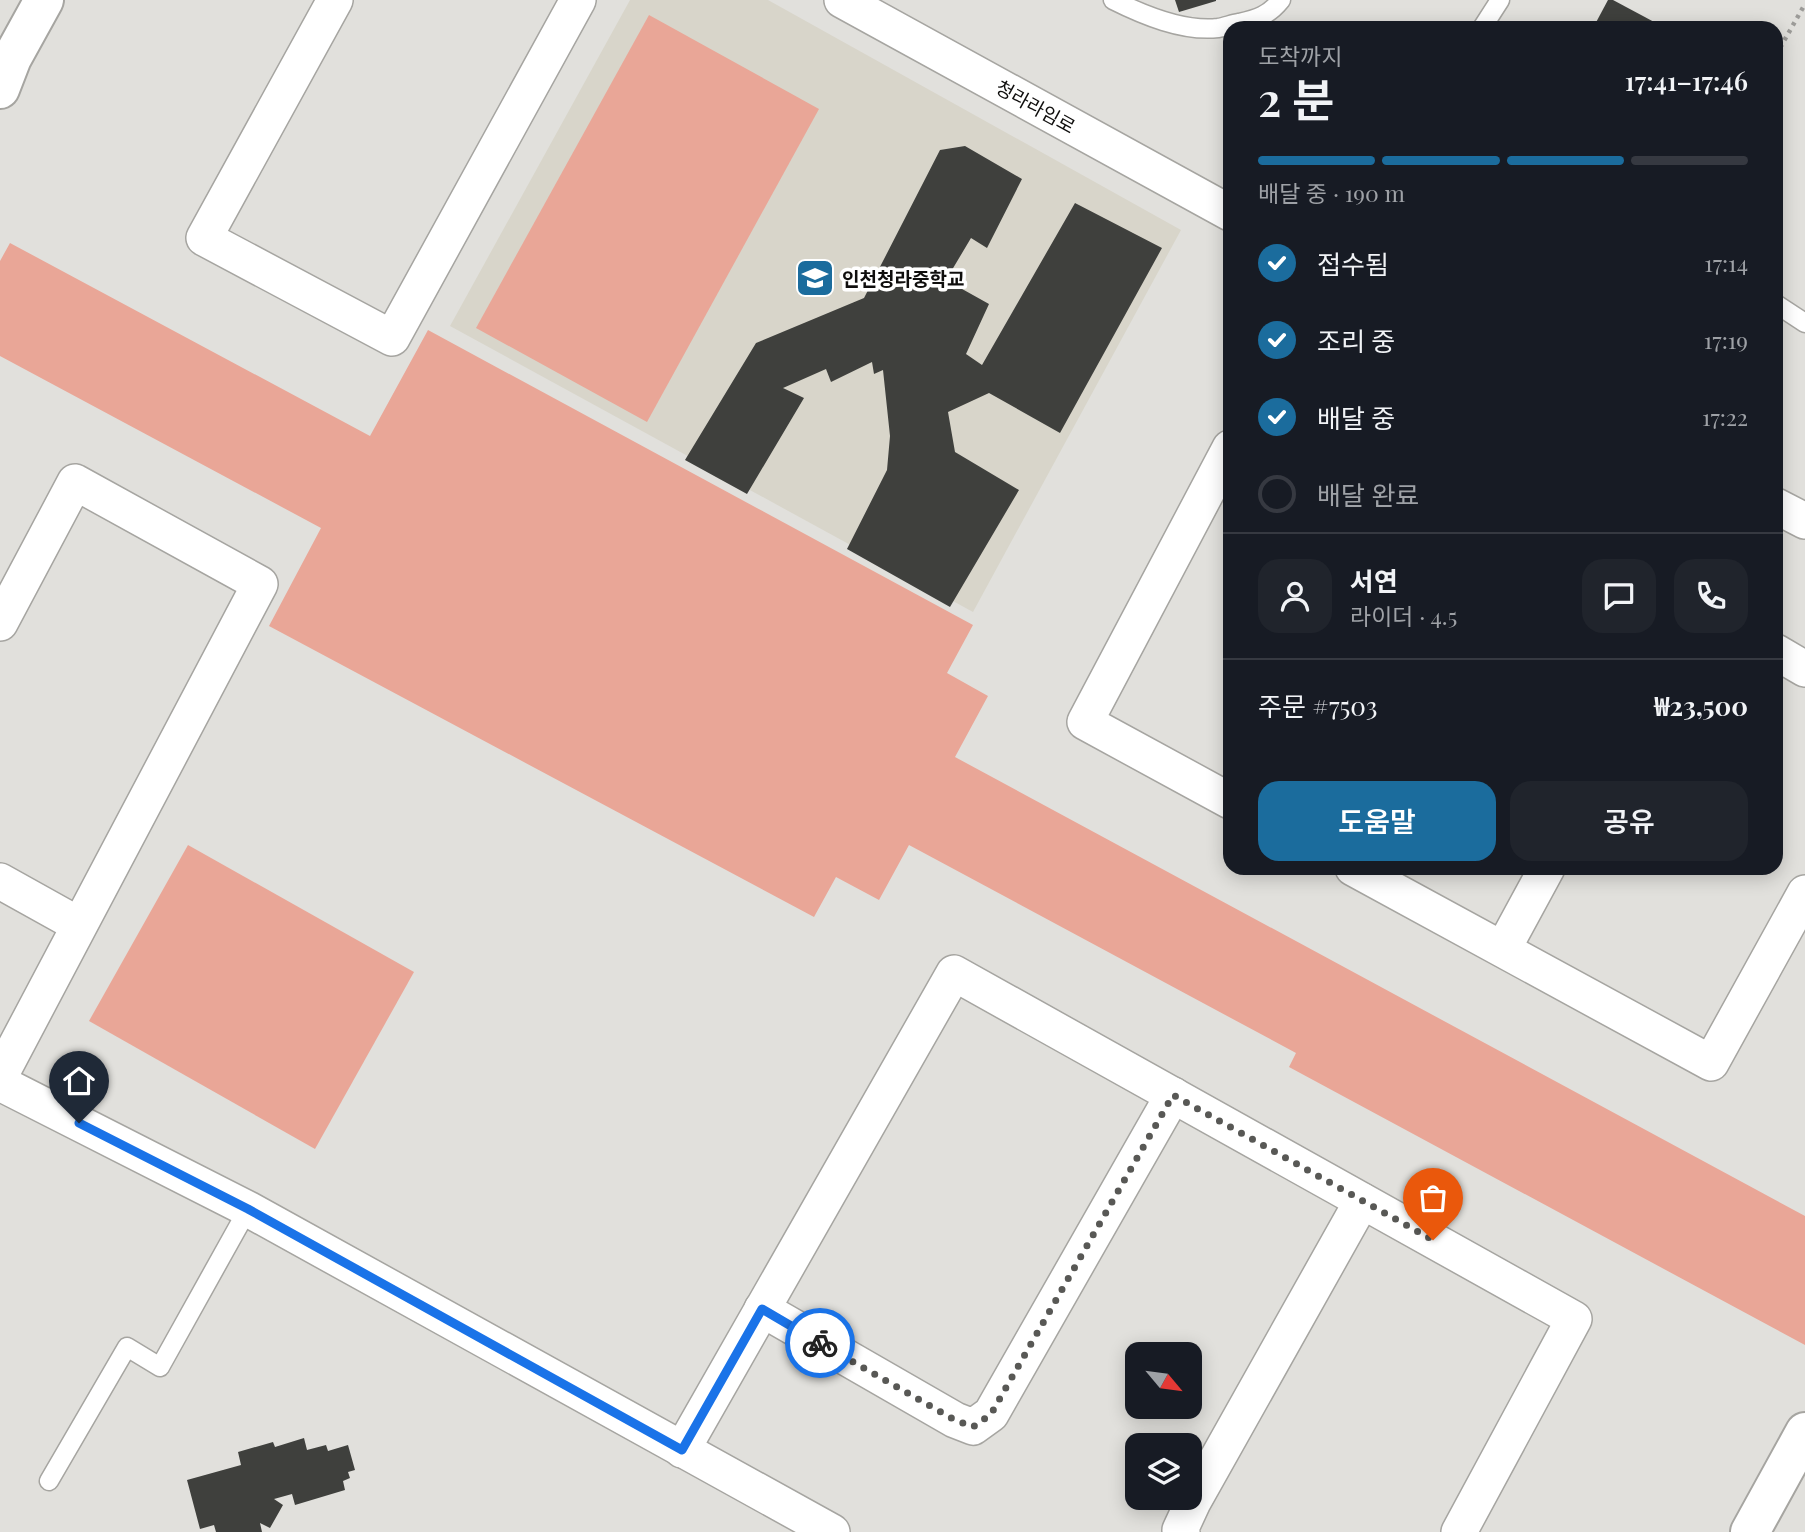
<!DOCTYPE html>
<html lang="ko">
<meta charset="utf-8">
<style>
body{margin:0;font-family:"Playfair Display","Noto Sans KR",serif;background:#20242c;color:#f1f3f6;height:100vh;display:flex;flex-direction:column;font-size:26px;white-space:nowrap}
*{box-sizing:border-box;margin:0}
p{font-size:23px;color:#9ea1a6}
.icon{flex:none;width:38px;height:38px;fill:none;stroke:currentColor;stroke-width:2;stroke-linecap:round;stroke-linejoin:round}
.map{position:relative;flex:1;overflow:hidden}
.panel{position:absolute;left:1223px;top:21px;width:560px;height:854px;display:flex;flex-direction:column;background:#171b24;border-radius:21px;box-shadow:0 4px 18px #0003}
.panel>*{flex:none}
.needle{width:46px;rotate:119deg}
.buttons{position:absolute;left:1125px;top:1342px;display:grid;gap:14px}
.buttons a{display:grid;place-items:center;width:77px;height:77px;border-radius:14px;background:#171b24;box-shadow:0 4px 18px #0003;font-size:35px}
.pin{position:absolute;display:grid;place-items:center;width:60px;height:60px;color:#fff;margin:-72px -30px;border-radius:50% 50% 50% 0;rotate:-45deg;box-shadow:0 0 7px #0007}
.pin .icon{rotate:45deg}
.courier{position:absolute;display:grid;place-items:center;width:70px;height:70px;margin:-35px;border:5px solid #1a73e8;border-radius:50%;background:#fff;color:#222;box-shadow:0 2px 9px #0007}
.overview em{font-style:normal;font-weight:600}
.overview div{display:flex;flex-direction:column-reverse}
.overview{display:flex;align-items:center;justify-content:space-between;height:119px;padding:0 35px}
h1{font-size:46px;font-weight:600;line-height:52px}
.bar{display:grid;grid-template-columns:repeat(4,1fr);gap:10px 7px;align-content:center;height:84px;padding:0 35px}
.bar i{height:9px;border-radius:5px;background:#363941}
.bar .selected{background:#1b6c9d}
.bar p{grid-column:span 4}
.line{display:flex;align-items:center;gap:18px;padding:0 35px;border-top:2px solid #363941}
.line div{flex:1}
.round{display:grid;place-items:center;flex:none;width:74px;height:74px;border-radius:21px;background:#20242c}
ol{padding:0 35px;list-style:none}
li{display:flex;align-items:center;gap:21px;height:77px}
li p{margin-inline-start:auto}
li .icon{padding:7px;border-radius:50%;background:#1b6c9d;color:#fff;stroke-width:4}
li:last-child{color:#9ea1a6}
li i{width:38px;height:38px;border:4px solid #363941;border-radius:50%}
.action{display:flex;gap:14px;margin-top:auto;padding:14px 35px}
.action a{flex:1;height:80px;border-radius:21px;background:#1b6c9d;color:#fff;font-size:28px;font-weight:600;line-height:80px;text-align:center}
.action a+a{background:#20242c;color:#f1f3f6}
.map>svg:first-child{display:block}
</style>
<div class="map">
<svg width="1805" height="1532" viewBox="0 0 1805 1532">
<rect width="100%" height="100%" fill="#e1e0dc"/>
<!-- built -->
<polygon fill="#d8d5ca" points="630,0 768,0 1181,230 973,612 450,326"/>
<!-- green -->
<g fill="#e9a697">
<polygon points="649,15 819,109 647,422 476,328"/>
<polygon points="10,243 370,436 428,330 973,625 947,673 988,696 955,757 1805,1216 1805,1345 1289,1067 1296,1053 909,845 879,900 836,877 814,917 269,626 321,528 0,356 0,261"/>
<polygon points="188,845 414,972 315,1149 89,1021"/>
</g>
<!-- building -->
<g fill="#3f403d">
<polygon points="1175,0 1216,0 1216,1 1179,12"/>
<polygon points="1608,0 1613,0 1656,23 1654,28 1593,28"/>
<polygon points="965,146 1022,179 987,248 971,238 946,280 989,304 966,354 982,365 1075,203 1162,248 1060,433 989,393 948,412 955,452 1019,490 950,607 847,549 887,470 890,436 883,370 874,374 872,362 831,382 826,369 783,388 804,398 747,494 685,460 756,343 864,298 940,150"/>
<polygon points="304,1438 307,1450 326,1445 328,1451 348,1445 355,1470 348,1472 350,1478 343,1481 345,1490 295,1505 292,1494 274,1499 283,1505 270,1528 260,1523 262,1532 216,1532 214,1525 200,1529 187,1480 241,1465 238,1452 273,1442 275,1447"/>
</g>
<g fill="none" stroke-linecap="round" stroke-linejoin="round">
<defs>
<g id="lane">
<path d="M1113 0C1143 15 1183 32 1218 28 1225 27 1232 24 1239 23 1258 19 1269 15 1281 0"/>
<polyline points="1482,28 1500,0"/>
<polyline points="1776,304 1805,323"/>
<polyline points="49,1481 127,1347 160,1367 248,1209"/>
</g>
<g id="street">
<polyline points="335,0 204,238 392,338 578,0"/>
<polyline points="842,0 1230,213"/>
<polyline points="1230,448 1085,722 1230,801"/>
<polyline points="1776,506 1805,521"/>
<polyline points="0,623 75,482 260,584 0,1076"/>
<polyline points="1776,652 1805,669"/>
<polyline points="1353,868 1711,1063 1805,893"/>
<polyline points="0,881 79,925"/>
<polyline points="1503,949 1547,868"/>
<polyline points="0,1083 248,1209 832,1532"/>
<polyline points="762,1309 955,1420 973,1427 991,1414 1173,1095"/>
<polyline points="682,1450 954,973 1574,1319 1459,1532"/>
<polyline points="1182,1532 1180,1530 1193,1502 1362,1201"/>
</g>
<g id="secondary">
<polyline points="0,89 12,58 44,0"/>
<polyline points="1750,1532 1805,1432"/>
</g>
</defs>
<!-- lane casing -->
<use href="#lane" stroke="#a6a5a1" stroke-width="21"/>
<!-- street casing -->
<use href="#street" stroke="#a6a5a1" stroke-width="38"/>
<!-- secondary casing -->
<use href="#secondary" stroke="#a6a5a1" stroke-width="42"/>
<!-- path -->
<polyline stroke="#9c9b98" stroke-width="4.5" stroke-dasharray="3.5 5" stroke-linecap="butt" points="1776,55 1805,4"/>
<!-- lane -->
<use href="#lane" stroke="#fff" stroke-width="18"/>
<!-- street -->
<use href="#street" stroke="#fff" stroke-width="35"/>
<!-- secondary -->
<use href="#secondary" stroke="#fff" stroke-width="38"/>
</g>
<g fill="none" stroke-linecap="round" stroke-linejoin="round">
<!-- done -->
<polyline stroke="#585855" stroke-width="7" stroke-dasharray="0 12.6" points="820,1343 955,1420 973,1427 991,1414 1173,1095 1433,1240"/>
<!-- route -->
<polyline stroke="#1a73e8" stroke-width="9" points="79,1123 248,1209 682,1450 762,1309 820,1343"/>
</g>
<!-- icons -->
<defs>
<symbol id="school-square" viewBox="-11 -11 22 22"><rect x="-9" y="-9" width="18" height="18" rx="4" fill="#1b6c9d" stroke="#fff"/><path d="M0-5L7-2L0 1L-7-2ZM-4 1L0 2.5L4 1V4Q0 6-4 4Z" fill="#fff"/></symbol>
</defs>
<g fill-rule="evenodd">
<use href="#school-square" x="793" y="256" width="44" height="44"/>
</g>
<g text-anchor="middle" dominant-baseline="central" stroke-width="7" stroke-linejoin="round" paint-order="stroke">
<!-- street labels -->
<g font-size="19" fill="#0f0e0d" stroke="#fff">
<text transform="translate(1036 106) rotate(29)">청라라임로</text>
</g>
<!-- poi labels -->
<g font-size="19" font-weight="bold" fill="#0f0e0d" stroke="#fff" text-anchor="start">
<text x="842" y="278">인천청라중학교</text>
</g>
</g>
</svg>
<div class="buttons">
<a><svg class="needle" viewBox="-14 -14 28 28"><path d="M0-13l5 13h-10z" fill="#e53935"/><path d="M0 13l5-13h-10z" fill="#9ea1a6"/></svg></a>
<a><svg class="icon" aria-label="layers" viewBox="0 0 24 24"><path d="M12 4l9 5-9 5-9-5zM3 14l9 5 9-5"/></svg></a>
</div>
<div class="pin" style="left:1433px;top:1240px;background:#ea580c"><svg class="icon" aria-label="bag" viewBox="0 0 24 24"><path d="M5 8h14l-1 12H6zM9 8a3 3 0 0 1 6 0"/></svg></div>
<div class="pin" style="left:79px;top:1123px;background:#1f2937"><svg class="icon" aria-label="home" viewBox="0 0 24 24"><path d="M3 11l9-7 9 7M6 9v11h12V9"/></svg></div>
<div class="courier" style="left:820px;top:1343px"><svg class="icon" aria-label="bike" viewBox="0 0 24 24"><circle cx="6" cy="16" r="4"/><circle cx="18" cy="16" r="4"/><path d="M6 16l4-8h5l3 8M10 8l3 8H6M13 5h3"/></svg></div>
<section class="panel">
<div class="overview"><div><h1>2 분</h1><p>도착까지</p></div><em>17:41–17:46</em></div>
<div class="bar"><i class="selected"></i><i class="selected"></i><i class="selected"></i><i></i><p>배달 중 · 190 m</p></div>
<ol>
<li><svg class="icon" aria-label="check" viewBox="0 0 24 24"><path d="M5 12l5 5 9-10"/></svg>접수됨<p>17:14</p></li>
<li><svg class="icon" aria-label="check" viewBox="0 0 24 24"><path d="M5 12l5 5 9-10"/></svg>조리 중<p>17:19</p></li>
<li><svg class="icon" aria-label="check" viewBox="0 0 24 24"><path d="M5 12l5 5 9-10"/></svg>배달 중<p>17:22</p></li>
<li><i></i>배달 완료</li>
</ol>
<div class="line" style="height:126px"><a class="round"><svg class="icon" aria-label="person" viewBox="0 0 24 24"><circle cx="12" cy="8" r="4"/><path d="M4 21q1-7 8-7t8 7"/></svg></a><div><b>서연</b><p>라이더 · 4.5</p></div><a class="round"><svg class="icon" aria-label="chat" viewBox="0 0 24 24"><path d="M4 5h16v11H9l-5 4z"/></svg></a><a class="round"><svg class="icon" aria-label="phone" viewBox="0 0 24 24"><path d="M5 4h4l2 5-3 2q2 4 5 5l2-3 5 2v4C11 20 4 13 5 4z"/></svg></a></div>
<div class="line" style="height:91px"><div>주문 #7503</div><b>₩23,500</b></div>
<div class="action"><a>도움말</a><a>공유</a></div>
</section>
</div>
